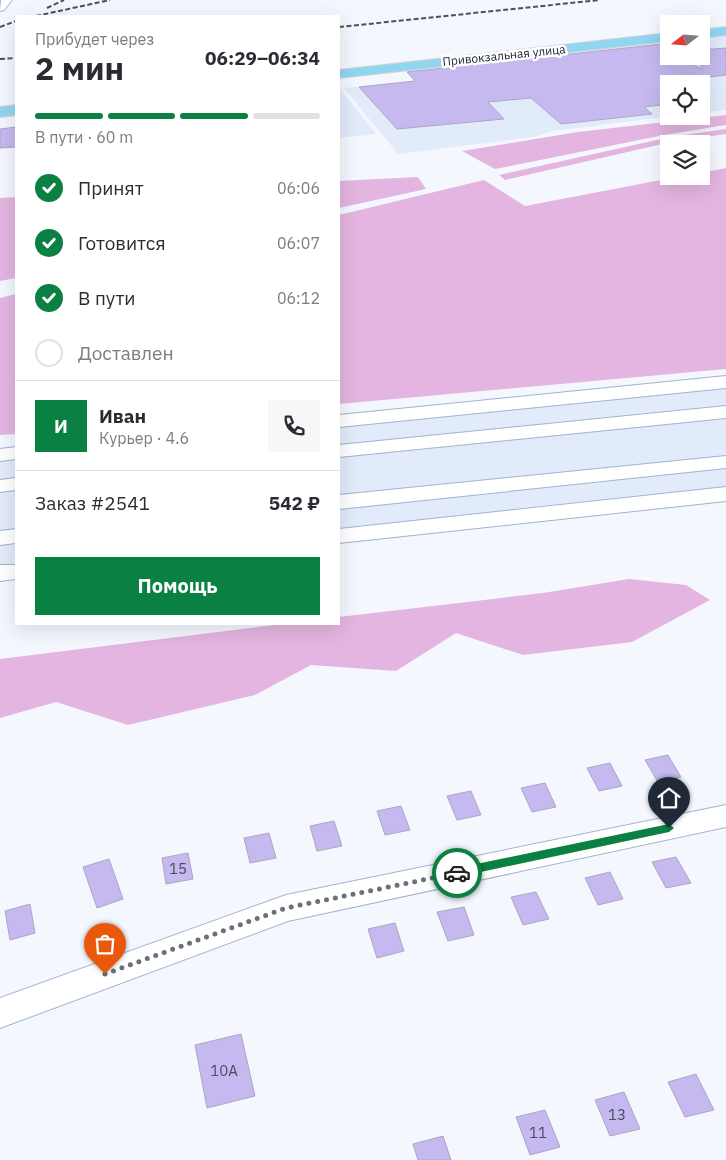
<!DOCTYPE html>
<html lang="ru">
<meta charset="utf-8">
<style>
body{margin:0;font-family:"IBM Plex Sans",sans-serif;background:#f7f7f7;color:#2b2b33;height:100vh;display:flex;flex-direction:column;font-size:19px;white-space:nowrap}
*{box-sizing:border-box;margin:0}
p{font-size:16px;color:#7c7c81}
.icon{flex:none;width:28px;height:28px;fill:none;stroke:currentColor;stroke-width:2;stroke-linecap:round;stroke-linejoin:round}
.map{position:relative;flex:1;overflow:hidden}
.sheet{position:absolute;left:15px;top:15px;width:325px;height:610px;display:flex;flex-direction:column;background:#fff;border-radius:0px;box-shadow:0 5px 20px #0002}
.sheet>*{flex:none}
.needle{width:32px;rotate:253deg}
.controls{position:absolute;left:660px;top:15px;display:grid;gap:10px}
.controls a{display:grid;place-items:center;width:50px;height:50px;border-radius:0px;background:#fff;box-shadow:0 5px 20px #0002;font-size:25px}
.pin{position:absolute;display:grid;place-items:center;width:42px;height:42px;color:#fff;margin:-51px -21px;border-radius:50% 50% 50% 0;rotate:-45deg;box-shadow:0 0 5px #0007}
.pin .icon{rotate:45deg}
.courier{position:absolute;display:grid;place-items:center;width:50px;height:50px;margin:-25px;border:4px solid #0b8043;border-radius:50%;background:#fff;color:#222;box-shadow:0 1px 6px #0007}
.summary em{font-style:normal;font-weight:700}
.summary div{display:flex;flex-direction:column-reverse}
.summary{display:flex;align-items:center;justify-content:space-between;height:85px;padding:0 20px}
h1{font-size:32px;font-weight:700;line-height:38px}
.bar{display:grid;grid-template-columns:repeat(4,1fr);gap:8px 5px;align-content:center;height:60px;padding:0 20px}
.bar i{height:6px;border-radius:4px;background:#e1e1e2}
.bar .on{background:#0b8043}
.bar p{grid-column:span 4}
.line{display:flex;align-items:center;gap:12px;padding:0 20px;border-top:1px solid #e1e1e2}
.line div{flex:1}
.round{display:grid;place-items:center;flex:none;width:52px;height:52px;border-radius:0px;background:#f7f7f7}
ol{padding:0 20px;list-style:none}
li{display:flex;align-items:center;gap:15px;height:55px}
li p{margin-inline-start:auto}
li .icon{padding:5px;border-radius:50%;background:#0b8043;color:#fff;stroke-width:4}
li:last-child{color:#7c7c81}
li i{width:28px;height:28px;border:2px solid #e1e1e2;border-radius:50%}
.primary-button{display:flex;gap:10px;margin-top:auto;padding:10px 20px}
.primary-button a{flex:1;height:58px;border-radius:0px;background:#0b8043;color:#fff;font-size:20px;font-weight:700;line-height:58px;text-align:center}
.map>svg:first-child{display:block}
</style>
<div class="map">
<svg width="726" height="1160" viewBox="0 0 726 1160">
<rect width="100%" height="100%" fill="#f4f8fe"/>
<!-- built -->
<g fill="#e2ebfa">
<polygon points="726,35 726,110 701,113 701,84 669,84 669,116 672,116 553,131 534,137 398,154 344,88 415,81 403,68 669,40 669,56 701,56 701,37"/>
<polygon points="341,90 376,134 339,138 339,91"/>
<polygon points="726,388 726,497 339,540 339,427"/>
<polygon points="16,459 16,576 0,577 0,460"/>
</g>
<!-- forest -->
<g fill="#e3b5e0">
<polygon points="726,115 726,125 664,135 495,169 462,151 578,132"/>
<polygon points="726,129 726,134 676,141 505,180 499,175 670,137"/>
<polygon points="726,168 726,369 339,404 339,215 484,180 525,206 682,176 701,176 701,173"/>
<polygon points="418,177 426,189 339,208 339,181"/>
<polygon points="16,197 16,278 0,281 0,198"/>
<polygon points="16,294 16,434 0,435 0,298"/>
<polygon points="629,579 686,585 710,600 632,642 523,655 456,633 396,671 311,665 255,695 128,725 56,702 0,718 0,659 282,624 339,624 339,617 543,593"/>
</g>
<!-- building -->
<g fill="#c5b9ef" stroke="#aca6c6">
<polygon points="662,44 669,48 669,56 681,56 701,69 701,50 726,48 726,75 669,82 669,104 644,107 652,114 561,124 531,98 488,102 504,119 397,129 359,87 415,81 407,72"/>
<polygon points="16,127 16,147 0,148 0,129"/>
<polygon points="668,755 681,777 658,782 645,760"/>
<polygon points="610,763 622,786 599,791 587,768"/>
<polygon points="545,783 556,807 532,812 521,788"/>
<polygon points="471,791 481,815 457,820 447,796"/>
<polygon points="401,806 410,830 385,835 377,811"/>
<polygon points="334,821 342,846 317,851 310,826"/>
<polygon points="269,833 276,858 250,863 244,838"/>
<polygon points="188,853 193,879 166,884 162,858"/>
<polygon points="676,857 691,883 666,888 652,862"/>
<polygon points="109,859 123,899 97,908 83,867"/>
<polygon points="610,872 623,899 598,905 585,878"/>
<polygon points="536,892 549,919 523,925 511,897"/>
<polygon points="30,904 35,933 10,940 5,911"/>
<polygon points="464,907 474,935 448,941 437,912"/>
<polygon points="395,923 404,951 377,958 368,929"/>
<polygon points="241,1034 255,1096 207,1108 195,1045"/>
<polygon points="696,1074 714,1110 685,1117 668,1082"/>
<polygon points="624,1092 640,1129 610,1136 595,1100"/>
<polygon points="545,1110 560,1147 530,1155 516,1117"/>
<polygon points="443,1136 451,1160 418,1160 413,1144"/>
</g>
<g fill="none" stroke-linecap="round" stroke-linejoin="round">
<defs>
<g id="minor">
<polygon points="1,0 12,0 4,10 0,11"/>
<polygon points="726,376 726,388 339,427 339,415"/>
<polygon points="726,406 726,418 339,457 339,445"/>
<polygon points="16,447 16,459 0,461 0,449"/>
<polygon points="726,456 726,468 339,509 339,495"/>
<polygon points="16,478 16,490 0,492 0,480"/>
<polygon points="726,487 726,501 339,543 339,529"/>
<polygon points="16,529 16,543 0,545 0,531"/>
<polygon points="0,565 16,565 16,579 0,581"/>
<polygon points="726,805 726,827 288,921 0,1028 0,998 286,895"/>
</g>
<g id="major">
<polygon points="726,27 726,35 701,38 701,30"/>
<polygon points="669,33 669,41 339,78 339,70"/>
<polygon points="16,105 16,115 0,117 0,107"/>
</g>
</defs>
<!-- minor casing -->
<use href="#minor" stroke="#a1b3d0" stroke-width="2"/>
<!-- major casing -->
<use href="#major" stroke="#d3d4d6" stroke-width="2"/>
<!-- minor -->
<use href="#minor" fill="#fff" fill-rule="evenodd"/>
<!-- major -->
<use href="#major" fill="#90d6f1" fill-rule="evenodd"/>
<!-- rail -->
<g stroke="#4c525c" stroke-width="2" stroke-dasharray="5 2.5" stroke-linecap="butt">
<polyline points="47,8 64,0"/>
<polyline points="36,16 110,0"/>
<polyline points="0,27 16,21"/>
<polyline points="339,27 600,0"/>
<polyline points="0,59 16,58"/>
</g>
</g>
<!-- route -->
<polygon fill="#0b8043" points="669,824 674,828 669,832 457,877 452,873 457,868"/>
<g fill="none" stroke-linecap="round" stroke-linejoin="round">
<!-- done -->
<polyline stroke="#6b707a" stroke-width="5" stroke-dasharray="0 9" points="105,974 286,908 457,873"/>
</g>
<g text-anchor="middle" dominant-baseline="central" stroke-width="5" stroke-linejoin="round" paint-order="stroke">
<!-- far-street labels -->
<g font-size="12" fill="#212733" stroke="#fff">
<text transform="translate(504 55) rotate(-6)">Привокзальная улица</text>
</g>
<!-- near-number labels -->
<g font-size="15" fill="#4a4c62">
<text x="178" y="868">15</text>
<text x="224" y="1070">10А</text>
<text x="617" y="1114">13</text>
<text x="538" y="1132">11</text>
</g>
</g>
</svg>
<div class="controls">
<a><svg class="needle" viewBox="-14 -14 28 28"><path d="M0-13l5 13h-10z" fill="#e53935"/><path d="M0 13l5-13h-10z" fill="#7c7c81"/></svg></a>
<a><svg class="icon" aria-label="locate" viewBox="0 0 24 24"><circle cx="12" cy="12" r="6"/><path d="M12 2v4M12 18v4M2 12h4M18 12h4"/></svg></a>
<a><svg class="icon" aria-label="layers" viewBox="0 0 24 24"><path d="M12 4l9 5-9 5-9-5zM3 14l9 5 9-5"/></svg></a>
</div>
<div class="pin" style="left:105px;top:974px;background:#ea580c"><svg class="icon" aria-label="bag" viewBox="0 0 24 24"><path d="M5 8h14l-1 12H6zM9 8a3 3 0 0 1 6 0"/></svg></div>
<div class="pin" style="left:669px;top:828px;background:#1f2937"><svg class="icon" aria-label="home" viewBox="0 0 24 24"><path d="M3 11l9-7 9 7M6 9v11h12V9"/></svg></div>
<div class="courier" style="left:457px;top:873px"><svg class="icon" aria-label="car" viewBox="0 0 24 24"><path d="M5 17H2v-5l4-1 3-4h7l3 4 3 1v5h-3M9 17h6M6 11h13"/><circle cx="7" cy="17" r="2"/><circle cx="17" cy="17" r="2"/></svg></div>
<section class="sheet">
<div class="summary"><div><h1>2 мин</h1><p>Прибудет через</p></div><em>06:29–06:34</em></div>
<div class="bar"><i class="on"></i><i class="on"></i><i class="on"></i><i></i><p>В пути · 60 m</p></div>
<ol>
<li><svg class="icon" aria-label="check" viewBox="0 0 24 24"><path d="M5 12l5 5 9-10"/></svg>Принят<p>06:06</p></li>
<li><svg class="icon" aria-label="check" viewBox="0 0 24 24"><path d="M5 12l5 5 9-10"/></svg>Готовится<p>06:07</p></li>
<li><svg class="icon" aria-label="check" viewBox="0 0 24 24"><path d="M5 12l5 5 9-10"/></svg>В пути<p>06:12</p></li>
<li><i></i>Доставлен</li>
</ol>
<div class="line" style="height:90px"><b class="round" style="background:#0b8043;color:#fff">И</b><div><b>Иван</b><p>Курьер · 4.6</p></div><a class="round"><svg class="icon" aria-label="phone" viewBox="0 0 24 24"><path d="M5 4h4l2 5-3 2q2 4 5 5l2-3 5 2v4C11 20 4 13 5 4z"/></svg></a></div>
<div class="line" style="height:65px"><div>Заказ #2541</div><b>542 ₽</b></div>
<div class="primary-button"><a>Помощь</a></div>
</section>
</div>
